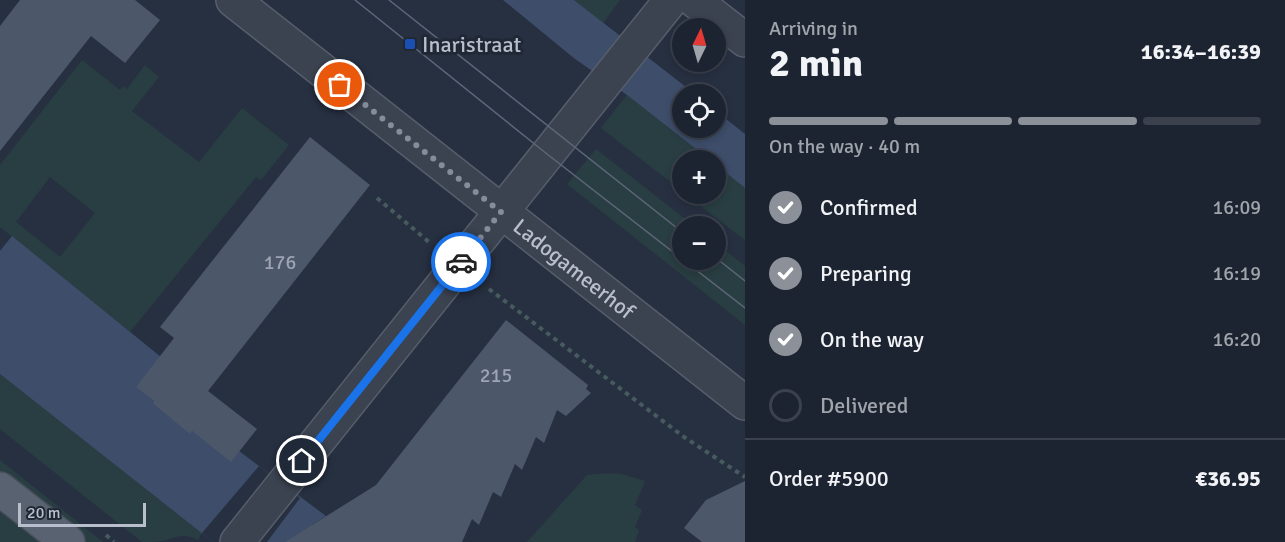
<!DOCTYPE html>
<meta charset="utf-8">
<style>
body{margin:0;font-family:Signika,sans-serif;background:#2a303d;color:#f1f3f6;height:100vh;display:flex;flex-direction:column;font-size:22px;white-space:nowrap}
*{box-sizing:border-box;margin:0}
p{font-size:20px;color:#a0a4ab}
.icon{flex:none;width:33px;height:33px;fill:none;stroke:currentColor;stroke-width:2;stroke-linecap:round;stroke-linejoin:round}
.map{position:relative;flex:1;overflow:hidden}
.drawer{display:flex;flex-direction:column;background:#1d2431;width:540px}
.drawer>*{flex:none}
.needle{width:39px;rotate:5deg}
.tools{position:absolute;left:672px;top:18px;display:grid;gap:12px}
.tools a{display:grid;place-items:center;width:54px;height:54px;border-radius:50%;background:#1d2431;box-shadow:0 3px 9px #0003,0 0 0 2px #3b414d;font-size:30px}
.scale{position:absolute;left:18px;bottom:15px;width:128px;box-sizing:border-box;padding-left:6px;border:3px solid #b8becb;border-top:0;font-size:16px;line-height:21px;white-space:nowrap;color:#b8becb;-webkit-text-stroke:4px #202836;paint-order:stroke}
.pin{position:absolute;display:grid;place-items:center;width:51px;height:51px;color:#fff;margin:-26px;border:3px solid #fff;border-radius:50%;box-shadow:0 2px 6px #0007}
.courier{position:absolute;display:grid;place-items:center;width:60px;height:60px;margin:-30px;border:4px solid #1a73e8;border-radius:50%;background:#fff;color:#222;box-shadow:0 2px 8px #0007}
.summary em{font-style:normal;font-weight:800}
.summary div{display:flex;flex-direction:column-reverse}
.summary{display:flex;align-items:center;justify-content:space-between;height:102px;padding:0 24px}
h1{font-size:39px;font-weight:800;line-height:45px}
.bar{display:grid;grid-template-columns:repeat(4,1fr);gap:9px 6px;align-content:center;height:72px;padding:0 24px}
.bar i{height:8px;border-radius:4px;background:#3b414d}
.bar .active{background:#8c9099}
.bar p{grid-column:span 4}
.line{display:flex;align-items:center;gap:15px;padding:0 24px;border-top:2px solid #3b414d}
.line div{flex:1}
ol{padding:0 24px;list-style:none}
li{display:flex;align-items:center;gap:18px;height:66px}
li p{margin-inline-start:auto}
li .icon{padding:6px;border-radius:50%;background:#8c9099;color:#fff;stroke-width:4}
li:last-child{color:#a0a4ab}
li i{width:33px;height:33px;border:3px solid #3b414d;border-radius:50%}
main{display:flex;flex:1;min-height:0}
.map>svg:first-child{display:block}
</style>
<main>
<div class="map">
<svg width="745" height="542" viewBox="0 0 745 542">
<rect width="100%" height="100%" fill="#273041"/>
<!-- green -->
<g fill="#293e42" fill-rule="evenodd">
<polygon points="574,0 620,0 603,23"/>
<path d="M82 60 120 90 123 86 127 89 145 65 159 77 132 111 199 162 242 108 289 145 261 180 256 177 130 332 0 227V165ZM50 177 95 213 60 257 16 222Z"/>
<polygon points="627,95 710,160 682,160 682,191 601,128"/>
<polygon points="596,149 694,226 682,226 682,260 716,260 716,243 745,266 745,325 567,184"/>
<polygon points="716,165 745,188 745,240 685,194 716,194"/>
<path d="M0 374 202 533 198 540C182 532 179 537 163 541 157 542 149 542 142 542L0 429Z"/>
<polygon points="0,460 103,542 86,542 0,475"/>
<polygon points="610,473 622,474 645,481 635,505 642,510 635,527 639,530 635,542 527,542 587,475"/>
<polygon points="0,508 43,542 0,542"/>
</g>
<!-- water -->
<g fill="#3d4d6a">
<polygon points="503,0 574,0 695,94 682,94 682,128 716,128 716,111 745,134 745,188 716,165 716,160 710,160 627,95 575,59"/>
<polygon points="12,236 161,357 137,386 154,401 152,403 190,433 192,431 239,451 326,516 312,525 334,542 213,542 0,374 0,251"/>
</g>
<!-- pier -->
<polygon fill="#273041" points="259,466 300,498 267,542 213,542 202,533"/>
<!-- building -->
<g fill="#4d576a">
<polygon points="20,0 135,0 160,20 125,63 91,36 0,151 0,26"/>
<polygon points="310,137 370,185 208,391 257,429 231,462 192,431 190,434 152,403 154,401 136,387 174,338 160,327"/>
<polygon points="506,320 588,385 586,389 591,393 566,416 557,410 544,443 536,437 522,470 515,464 501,497 493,492 479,525 472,519 462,542 285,542 376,485"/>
<polygon points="745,481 745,542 702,542 684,528 706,500"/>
</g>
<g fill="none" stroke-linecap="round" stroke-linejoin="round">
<defs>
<g id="minor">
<path id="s1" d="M233 0 745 403"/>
<polyline points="694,0 745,40"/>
<polyline points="237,542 671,0"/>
</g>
<polyline id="major" points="0,489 68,542"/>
</defs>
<!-- minor casing -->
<use href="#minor" stroke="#565e6b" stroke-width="36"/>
<!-- major casing -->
<use href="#major" stroke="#454c5a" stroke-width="36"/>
<!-- path -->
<g stroke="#475b5f" stroke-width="4" stroke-dasharray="4.5 4.5" stroke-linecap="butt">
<polyline points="377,198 429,242"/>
<polyline points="489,289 684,437 745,477"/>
<polyline points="106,535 114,542"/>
</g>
<!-- minor -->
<use href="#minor" stroke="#3b4351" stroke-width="33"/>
<!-- major -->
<use href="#major" stroke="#596271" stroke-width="33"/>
<!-- tram -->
<g stroke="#5d6678" stroke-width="1.5">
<polyline points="355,0 547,154 745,308"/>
<polyline points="389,0 682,232"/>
<polyline points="716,258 745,281"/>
</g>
</g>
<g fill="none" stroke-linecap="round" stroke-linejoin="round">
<!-- done -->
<polyline stroke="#858c9b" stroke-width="6" stroke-dasharray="0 10.8" points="340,85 501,212 461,262"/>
<!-- route -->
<polyline stroke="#1a73e8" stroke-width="8" points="302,461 461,262"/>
</g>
<!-- markers -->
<rect fill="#1a4fb4" stroke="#202836" stroke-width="2" x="404" y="38" width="12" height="12" rx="3"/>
<g text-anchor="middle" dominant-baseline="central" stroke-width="6" stroke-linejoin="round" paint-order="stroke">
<!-- number labels -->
<g font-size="20" fill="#9da4b3">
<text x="280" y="262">176</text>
<text x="496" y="375">215</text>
</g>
<!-- poi labels -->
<g font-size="22" fill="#b8becb" stroke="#202836" text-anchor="start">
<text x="422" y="44">Inaristraat</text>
</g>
<!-- street labels -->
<g font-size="22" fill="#b8becb" stroke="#202836">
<text stroke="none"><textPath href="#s1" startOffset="434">Ladogameerhof</textPath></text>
</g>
</g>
</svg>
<div class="tools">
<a><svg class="needle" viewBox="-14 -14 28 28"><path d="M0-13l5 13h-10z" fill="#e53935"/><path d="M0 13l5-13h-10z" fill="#a0a4ab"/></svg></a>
<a><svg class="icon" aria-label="locate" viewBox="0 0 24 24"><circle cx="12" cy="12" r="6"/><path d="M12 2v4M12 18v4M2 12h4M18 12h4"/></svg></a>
<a>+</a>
<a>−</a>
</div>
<div class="scale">20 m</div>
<div class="pin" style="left:340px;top:85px;background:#ea580c"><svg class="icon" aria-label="bag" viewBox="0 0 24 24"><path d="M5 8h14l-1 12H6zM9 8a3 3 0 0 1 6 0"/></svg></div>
<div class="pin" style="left:302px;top:461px;background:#1f2937"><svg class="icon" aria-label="home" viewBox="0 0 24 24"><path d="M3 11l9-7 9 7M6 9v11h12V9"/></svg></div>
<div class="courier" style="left:461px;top:262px"><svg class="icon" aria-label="car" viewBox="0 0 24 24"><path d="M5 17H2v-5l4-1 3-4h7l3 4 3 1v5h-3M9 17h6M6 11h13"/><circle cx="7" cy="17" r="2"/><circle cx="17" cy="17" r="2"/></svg></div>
</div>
<section class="drawer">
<div class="summary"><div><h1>2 min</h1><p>Arriving in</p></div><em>16:34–16:39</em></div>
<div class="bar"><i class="active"></i><i class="active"></i><i class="active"></i><i></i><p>On the way · 40 m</p></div>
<ol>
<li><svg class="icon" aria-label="check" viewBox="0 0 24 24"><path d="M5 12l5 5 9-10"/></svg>Confirmed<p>16:09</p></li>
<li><svg class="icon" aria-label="check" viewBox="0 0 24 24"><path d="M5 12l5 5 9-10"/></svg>Preparing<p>16:19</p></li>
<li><svg class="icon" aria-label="check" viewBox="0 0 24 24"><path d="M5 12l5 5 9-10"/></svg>On the way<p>16:20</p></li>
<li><i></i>Delivered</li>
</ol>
<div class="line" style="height:78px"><div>Order #5900</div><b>€36.95</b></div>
</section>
</main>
